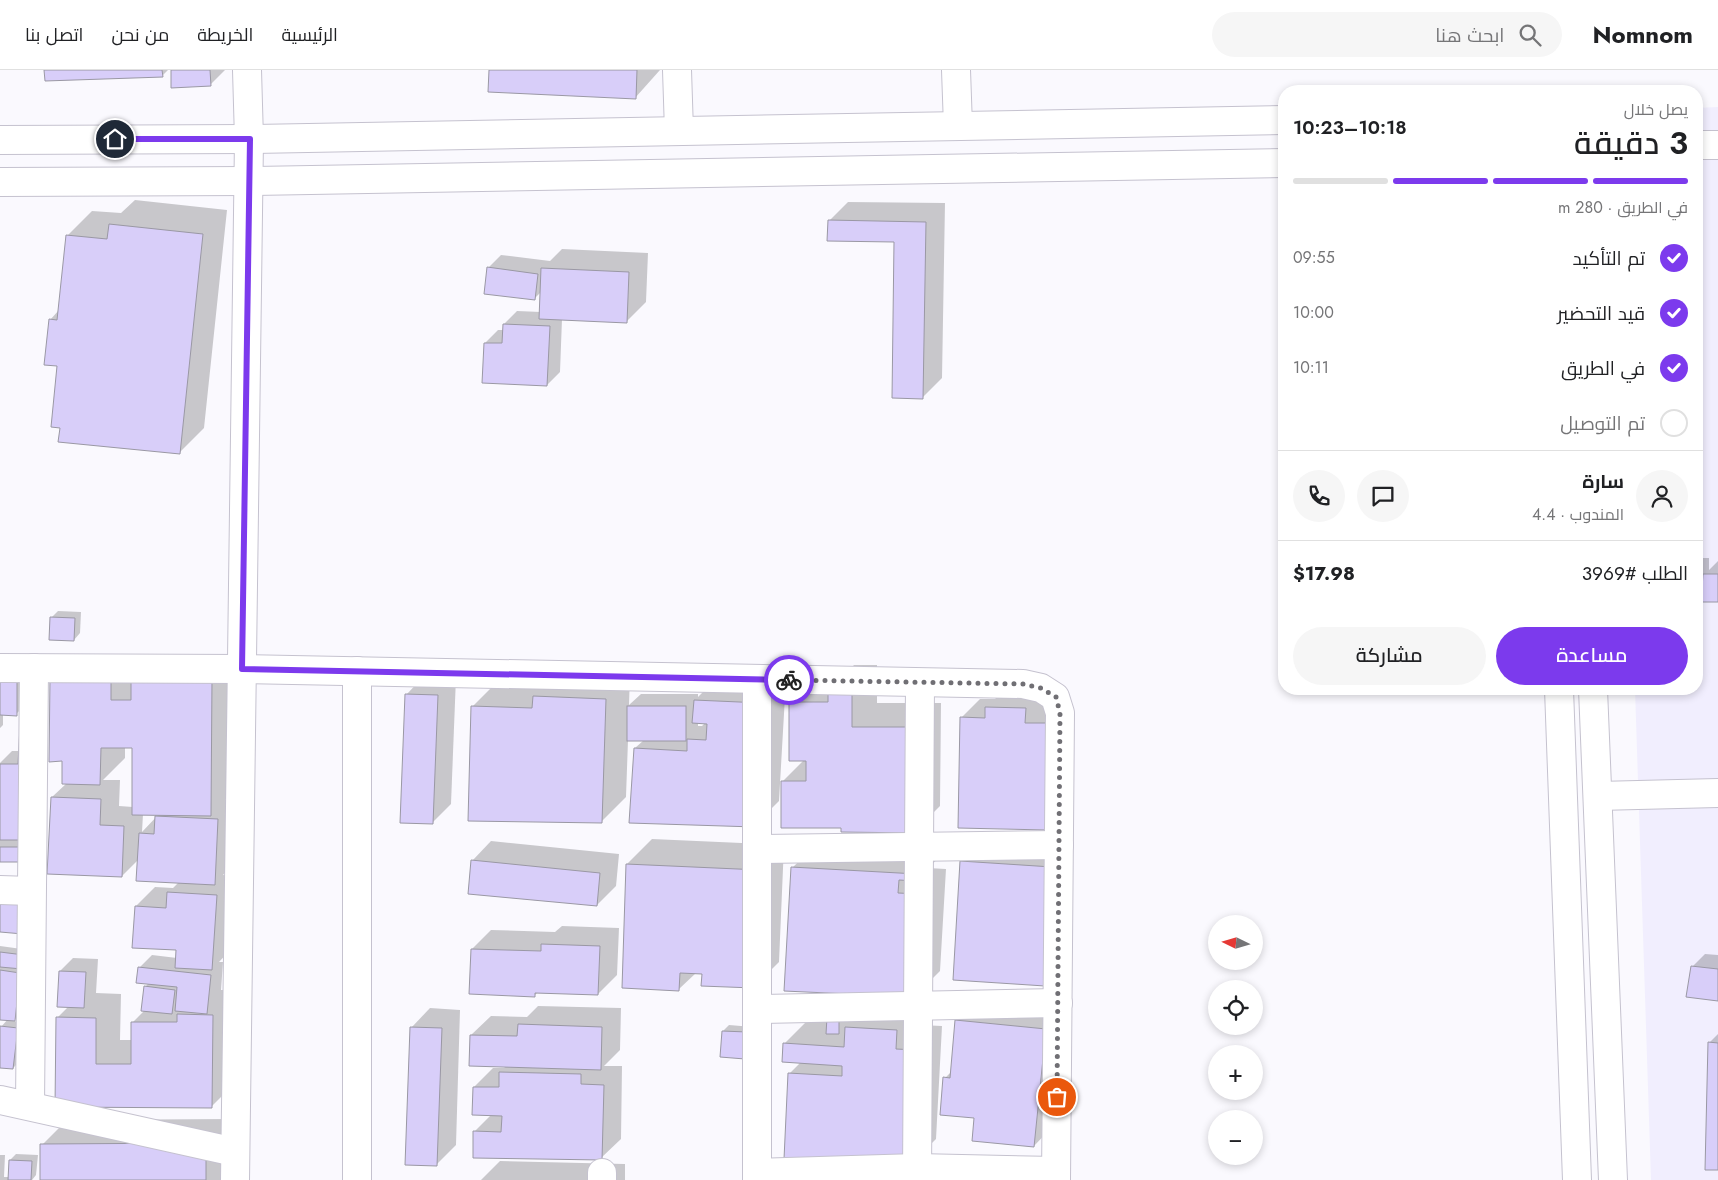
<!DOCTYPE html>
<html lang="ar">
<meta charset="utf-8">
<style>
body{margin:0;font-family:Jost,Cairo,sans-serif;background:#f6f6f6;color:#202124;direction:rtl;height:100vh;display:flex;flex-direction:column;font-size:19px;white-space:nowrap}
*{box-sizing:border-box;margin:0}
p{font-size:16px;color:#757577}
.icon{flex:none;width:28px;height:28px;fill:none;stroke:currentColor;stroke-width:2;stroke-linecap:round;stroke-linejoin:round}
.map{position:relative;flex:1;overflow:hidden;direction:ltr}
.sheet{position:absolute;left:1278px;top:15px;width:425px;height:610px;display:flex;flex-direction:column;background:#fff;border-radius:20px;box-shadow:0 2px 8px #0003;direction:rtl}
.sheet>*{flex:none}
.needle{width:32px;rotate:275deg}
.controls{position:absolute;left:1208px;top:845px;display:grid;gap:10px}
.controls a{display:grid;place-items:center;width:55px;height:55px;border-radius:50%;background:#fff;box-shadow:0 2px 8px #0003;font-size:25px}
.pin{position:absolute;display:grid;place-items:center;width:42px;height:42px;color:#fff;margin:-21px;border:2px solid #fff;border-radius:50%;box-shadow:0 1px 5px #0007}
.courier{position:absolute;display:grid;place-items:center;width:50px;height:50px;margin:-25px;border:4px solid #7c3aed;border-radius:50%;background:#fff;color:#222;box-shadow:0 1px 6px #0007}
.summary em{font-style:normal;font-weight:600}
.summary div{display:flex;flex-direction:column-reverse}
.summary{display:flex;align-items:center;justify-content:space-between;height:85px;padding:0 15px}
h1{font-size:32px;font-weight:600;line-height:38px}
.bar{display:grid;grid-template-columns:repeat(4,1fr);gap:8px 5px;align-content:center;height:60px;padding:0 15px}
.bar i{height:6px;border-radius:4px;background:#e0e0e0}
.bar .selected{background:#7c3aed}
.bar p{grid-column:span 4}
.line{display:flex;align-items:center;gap:12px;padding:0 15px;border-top:1px solid #e0e0e0}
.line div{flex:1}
.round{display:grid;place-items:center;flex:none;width:52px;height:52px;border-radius:26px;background:#f6f6f6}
ol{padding:0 15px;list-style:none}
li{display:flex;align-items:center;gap:15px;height:55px}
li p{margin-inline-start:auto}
li .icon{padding:5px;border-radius:50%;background:#7c3aed;color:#fff;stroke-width:4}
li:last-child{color:#757577}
li i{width:28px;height:28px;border:2px solid #e0e0e0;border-radius:50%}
.primary-button{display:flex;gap:10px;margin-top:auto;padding:10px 15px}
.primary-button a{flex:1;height:58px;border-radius:30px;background:#7c3aed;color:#fff;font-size:20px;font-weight:600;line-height:58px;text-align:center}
.primary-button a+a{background:#f6f6f6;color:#202124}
header{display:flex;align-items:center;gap:30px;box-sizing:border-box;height:70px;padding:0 25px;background:#fff;border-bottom:1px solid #e0e0e0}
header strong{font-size:24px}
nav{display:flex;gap:28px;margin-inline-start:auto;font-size:18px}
.search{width:350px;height:45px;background:#f6f6f6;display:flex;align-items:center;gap:12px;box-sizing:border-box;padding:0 18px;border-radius:28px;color:#757577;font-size:19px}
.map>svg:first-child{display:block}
</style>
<header>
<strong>Nomnom</strong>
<div class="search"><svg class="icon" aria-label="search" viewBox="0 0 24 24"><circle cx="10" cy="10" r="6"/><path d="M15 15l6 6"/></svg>ابحث هنا</div>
<nav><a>الرئيسية</a><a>الخريطة</a><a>من نحن</a><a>اتصل بنا</a></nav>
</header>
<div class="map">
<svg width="1718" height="1110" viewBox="0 0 1718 1110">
<rect width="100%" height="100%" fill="#faf9fe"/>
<!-- built -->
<polygon fill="#f1eefe" points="1718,37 1718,1110 1651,1110 1635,619 1696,619 1696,38"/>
<!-- shadow -->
<g fill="#0003" fill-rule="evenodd">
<polygon points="46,0 168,0 162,6"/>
<polygon points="172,0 225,0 210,15"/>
<polygon points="490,0 660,0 635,28"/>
<polygon points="135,130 227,140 204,358 179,383 61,357 58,295 50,250 59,240 67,166 92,141 121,143"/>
<polygon points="848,132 945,133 942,308 923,327 896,171 829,151"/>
<polygon points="562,179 648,183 646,232 626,252 562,249 560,302 547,315 485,273 498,260 504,260 504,254 517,241 541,242 542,221 534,229 488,198 501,185 550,191"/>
<polygon points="1696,488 1709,488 1709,500 1718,491 1718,531 1703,513 1696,520"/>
<polygon points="58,541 81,542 80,563 74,570 51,548"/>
<path d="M158 584 237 585 236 719 225 730 237 731 233 794 223 805 235 806 231 879 219 892H223L221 920H237L236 1012 211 1037 56 1036 57 948 69 936 60 901 73 888 98 889 96 923 121 924 120 970H132V953L145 940V917L149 913 139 898 152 885 177 888V879L136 836 155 817 173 818 179 812 139 789 122 806 52 727 67 713 51 610 135 607ZM125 677H134L133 737 119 736 120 710H103L125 688ZM143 744H159L142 762Z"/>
<polygon points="0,586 36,625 16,644 3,644 3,655 0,658"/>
<polygon points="854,595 877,595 877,633 941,633 940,736 915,761 842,757 783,711 804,690 791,633 816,608 841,608"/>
<path d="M630 604 629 635 641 624H698V627L720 605 786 609 779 731 754 756 635 678 644 670H628L626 727 601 752 472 637 497 612ZM698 652 705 653 702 656H698Z"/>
<polygon points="425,605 456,607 451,734 432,753 406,625"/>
<polygon points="1006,618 1068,635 1065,739 961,648 980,629 995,629"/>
<polygon points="12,681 20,681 37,772 0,791 0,693"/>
<polygon points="652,769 784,775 779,892 754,917 696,903 679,919 627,794"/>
<polygon points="491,771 619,784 616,816 597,835 472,791"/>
<polygon points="980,772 1070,778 1063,896 961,792"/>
<polygon points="818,773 942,785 928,798 946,799 940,901 915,926 792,798"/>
<polygon points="562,856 619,858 617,905 598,924 538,922 535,925 472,879 491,860 555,862"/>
<polygon points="0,876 29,880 28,937 13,951 24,952 19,992 13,998 0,997 1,957 8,949 0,948"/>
<polygon points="1705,884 1718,885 1718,929 1692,897"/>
<polygon points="976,931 1064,940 1053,1056 1034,1076 976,1047 945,1008 952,1001 956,951"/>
<polygon points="872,933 920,955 942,956 936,1069 911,1094 789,1004 801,992 784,974 809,949 853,951"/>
<polygon points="538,936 621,938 620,980 604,996 622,996 621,1069 601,1088 475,1061 492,1044 474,1017 493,998 504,998 507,996 471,965 491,946 527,947"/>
<polygon points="430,938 460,940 456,1075 437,1094 411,958"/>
<polygon points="729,955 753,957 751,982 723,961"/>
<polygon points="1718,964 1718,1099 1709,973"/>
<polygon points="230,1049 230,1110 42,1110 42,1075 67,1050"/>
<polygon points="16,1084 38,1085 36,1105 32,1110 0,1110 0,1085 5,1085 4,1107 9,1107 10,1090"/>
<polygon points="500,1091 625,1094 625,1110 481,1110"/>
</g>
<!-- building -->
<g fill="#d8cef9" stroke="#9a98a4">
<polygon points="44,0 162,0 163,7 45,11"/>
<polygon points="171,0 210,0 211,16 171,18"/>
<polygon points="489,0 637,0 636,29 488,22"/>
<polygon points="828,150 926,152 923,329 892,328 894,172 827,171"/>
<polygon points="109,154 203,164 180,384 58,372 60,358 51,357 57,296 44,295 49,249 57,250 66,165 107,169"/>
<polygon points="487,197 538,204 535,230 484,224"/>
<polygon points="541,198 629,202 627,253 539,249"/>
<polygon points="503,254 550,256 547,316 482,313 484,273 502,273"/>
<polygon points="1703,504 1718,504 1718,532 1701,532"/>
<polygon points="50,547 75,548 74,571 49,570"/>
<polygon points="0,605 17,605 17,646 0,645"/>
<polygon points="50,609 111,610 111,630 131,630 131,609 212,609 211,746 132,745 132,678 101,678 100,715 62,714 62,691 49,692"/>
<polygon points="828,620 852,620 852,657 916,657 916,763 841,762 841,758 781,758 781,711 806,711 806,691 789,691 789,632 828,632"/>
<polygon points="405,624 438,625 433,754 400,753"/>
<polygon points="533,626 606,629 602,753 468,751 471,636 532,638"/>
<polygon points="694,630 762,633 755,757 629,753 634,678 687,681 687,669 706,670 707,654 692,653"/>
<rect x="627" y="636" width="59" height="35"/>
<polygon points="985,637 1026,638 1025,653 1049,653 1046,760 958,758 960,647 985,648"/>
<polygon points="20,656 22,770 0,770 0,694 18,694"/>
<polygon points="51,727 101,729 100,755 124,756 122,807 47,804"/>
<polygon points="155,746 218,749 215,815 136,811 139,763 154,764"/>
<rect x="0" y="777" width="19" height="15"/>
<polygon points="471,790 600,803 597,836 468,824"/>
<polygon points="960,791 1052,797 1045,916 953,910"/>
<polygon points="626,794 760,800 754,918 701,916 702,904 680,903 679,921 622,918"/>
<polygon points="791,797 917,804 917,811 899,810 898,823 921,824 916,927 784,921"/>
<polygon points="167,822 217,825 212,900 175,898 176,880 132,878 135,836 166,838"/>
<polygon points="0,824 27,827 23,864 0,862"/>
<polygon points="541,874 600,876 598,925 535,923 535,927 469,924 471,879 541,881"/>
<polygon points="0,882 24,885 22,899 0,897"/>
<polygon points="1691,896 1718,899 1718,931 1686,927"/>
<polygon points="138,897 211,905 207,944 175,941 177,917 136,913"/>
<polygon points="0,900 20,903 15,951 0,950"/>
<polygon points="59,901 86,902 84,938 57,937"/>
<polygon points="144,916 175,920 172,944 141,941"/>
<polygon points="177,944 213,945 212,1038 55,1037 56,947 96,948 96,994 131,994 131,952 177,952"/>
<polygon points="827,947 839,948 839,964 826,964"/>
<polygon points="955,950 1046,959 1034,1077 972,1071 974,1048 940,1045 943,1007 950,1008"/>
<polygon points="518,954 602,957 601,1000 469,996 470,965 517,966"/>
<polygon points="0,956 18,958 13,999 0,998"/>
<polygon points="410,957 442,958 437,1096 405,1095"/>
<polygon points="845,957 897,960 896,979 917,980 911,1095 784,1089 788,1003 842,1006 842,996 782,992 783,973 844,977"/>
<polygon points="722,961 747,962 745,989 720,987"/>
<polygon points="1708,972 1718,973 1718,1100 1705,1100"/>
<polygon points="499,1002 581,1004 581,1014 604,1015 602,1090 473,1088 473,1061 501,1062 502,1046 472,1045 473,1017 499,1017"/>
<polygon points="206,1073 206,1110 40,1110 40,1074"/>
<polygon points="9,1090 32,1091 31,1110 8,1110"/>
</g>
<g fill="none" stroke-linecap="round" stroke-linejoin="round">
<defs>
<g id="minor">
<polyline points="677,0 679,61"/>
<polyline points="956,0 958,56"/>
<polyline points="1696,75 1718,75"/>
<polyline points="0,598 242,599 1023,614 1041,618 1055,627 1060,643 1056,1110"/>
<polyline points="357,601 357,1110"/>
<polyline points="1598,726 1718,723"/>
<polyline points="757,779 1059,775"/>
<polyline points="0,820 31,821"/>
<polyline points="757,939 1058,933"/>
<polyline points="0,1030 235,1082"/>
<polyline points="30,1036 34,598"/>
<polyline points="757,1103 917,1098 1056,1101"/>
<polyline points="235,1110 249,69 247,0"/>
<polyline points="602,1110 602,1103"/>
<polyline points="757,1110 757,609"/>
<polyline points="917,1110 920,613"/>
</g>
<g id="major">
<polyline points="0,70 249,69 1284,50"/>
<polyline points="0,112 249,111 1284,93"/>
<polyline points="1559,619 1577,1110"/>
<polyline points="1593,619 1613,1110"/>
</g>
</defs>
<!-- minor casing -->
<use href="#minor" stroke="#c5c2cf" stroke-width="30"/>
<!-- major casing -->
<use href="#major" stroke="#c5c2cf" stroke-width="30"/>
<!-- minor -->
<use href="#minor" stroke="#fff" stroke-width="28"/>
<!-- major -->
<use href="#major" stroke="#fff" stroke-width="28"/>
</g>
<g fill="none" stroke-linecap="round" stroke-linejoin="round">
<!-- done -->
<polyline stroke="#706f74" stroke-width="5" stroke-dasharray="0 9" points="789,610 1023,614 1041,618 1056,627 1060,643 1057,1027"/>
<!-- route -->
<polyline stroke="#7c3aed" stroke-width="6" points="115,69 250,69 242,599 789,610"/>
</g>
</svg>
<div class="controls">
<a><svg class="needle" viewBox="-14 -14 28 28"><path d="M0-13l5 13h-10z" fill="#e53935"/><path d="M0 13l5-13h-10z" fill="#757577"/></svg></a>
<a><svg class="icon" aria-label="locate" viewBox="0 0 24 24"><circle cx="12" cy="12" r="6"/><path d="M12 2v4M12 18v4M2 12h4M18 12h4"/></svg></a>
<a>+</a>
<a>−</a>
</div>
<div class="pin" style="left:1057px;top:1027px;background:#ea580c"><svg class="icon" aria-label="bag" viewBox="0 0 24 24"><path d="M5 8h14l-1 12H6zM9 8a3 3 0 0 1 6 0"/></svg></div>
<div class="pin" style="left:115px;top:69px;background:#1f2937"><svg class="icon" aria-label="home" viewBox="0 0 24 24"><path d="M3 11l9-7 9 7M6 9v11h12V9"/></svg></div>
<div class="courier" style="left:789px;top:610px"><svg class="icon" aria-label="bike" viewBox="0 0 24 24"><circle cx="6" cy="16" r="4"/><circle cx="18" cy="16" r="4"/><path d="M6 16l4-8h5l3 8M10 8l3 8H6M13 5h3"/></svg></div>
<section class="sheet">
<div class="summary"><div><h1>3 دقيقة</h1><p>يصل خلال</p></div><em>10:18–10:23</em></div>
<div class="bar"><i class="selected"></i><i class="selected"></i><i class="selected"></i><i></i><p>في الطريق · 280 m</p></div>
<ol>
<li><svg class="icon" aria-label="check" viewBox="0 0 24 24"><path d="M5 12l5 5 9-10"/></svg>تم التأكيد<p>09:55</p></li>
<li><svg class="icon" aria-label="check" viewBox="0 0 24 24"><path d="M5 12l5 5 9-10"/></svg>قيد التحضير<p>10:00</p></li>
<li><svg class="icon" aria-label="check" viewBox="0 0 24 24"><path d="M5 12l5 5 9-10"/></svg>في الطريق<p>10:11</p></li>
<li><i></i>تم التوصيل</li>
</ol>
<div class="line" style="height:90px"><a class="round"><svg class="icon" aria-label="person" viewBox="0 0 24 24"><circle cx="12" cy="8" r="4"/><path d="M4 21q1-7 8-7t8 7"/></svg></a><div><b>سارة</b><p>المندوب · 4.4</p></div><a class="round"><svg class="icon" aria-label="chat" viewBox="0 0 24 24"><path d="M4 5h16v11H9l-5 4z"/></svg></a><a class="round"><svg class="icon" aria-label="phone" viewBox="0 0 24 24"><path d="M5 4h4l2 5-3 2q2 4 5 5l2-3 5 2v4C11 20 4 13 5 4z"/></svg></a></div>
<div class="line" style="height:65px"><div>الطلب #3969</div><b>$17.98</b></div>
<div class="primary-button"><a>مساعدة</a><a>مشاركة</a></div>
</section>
</div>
